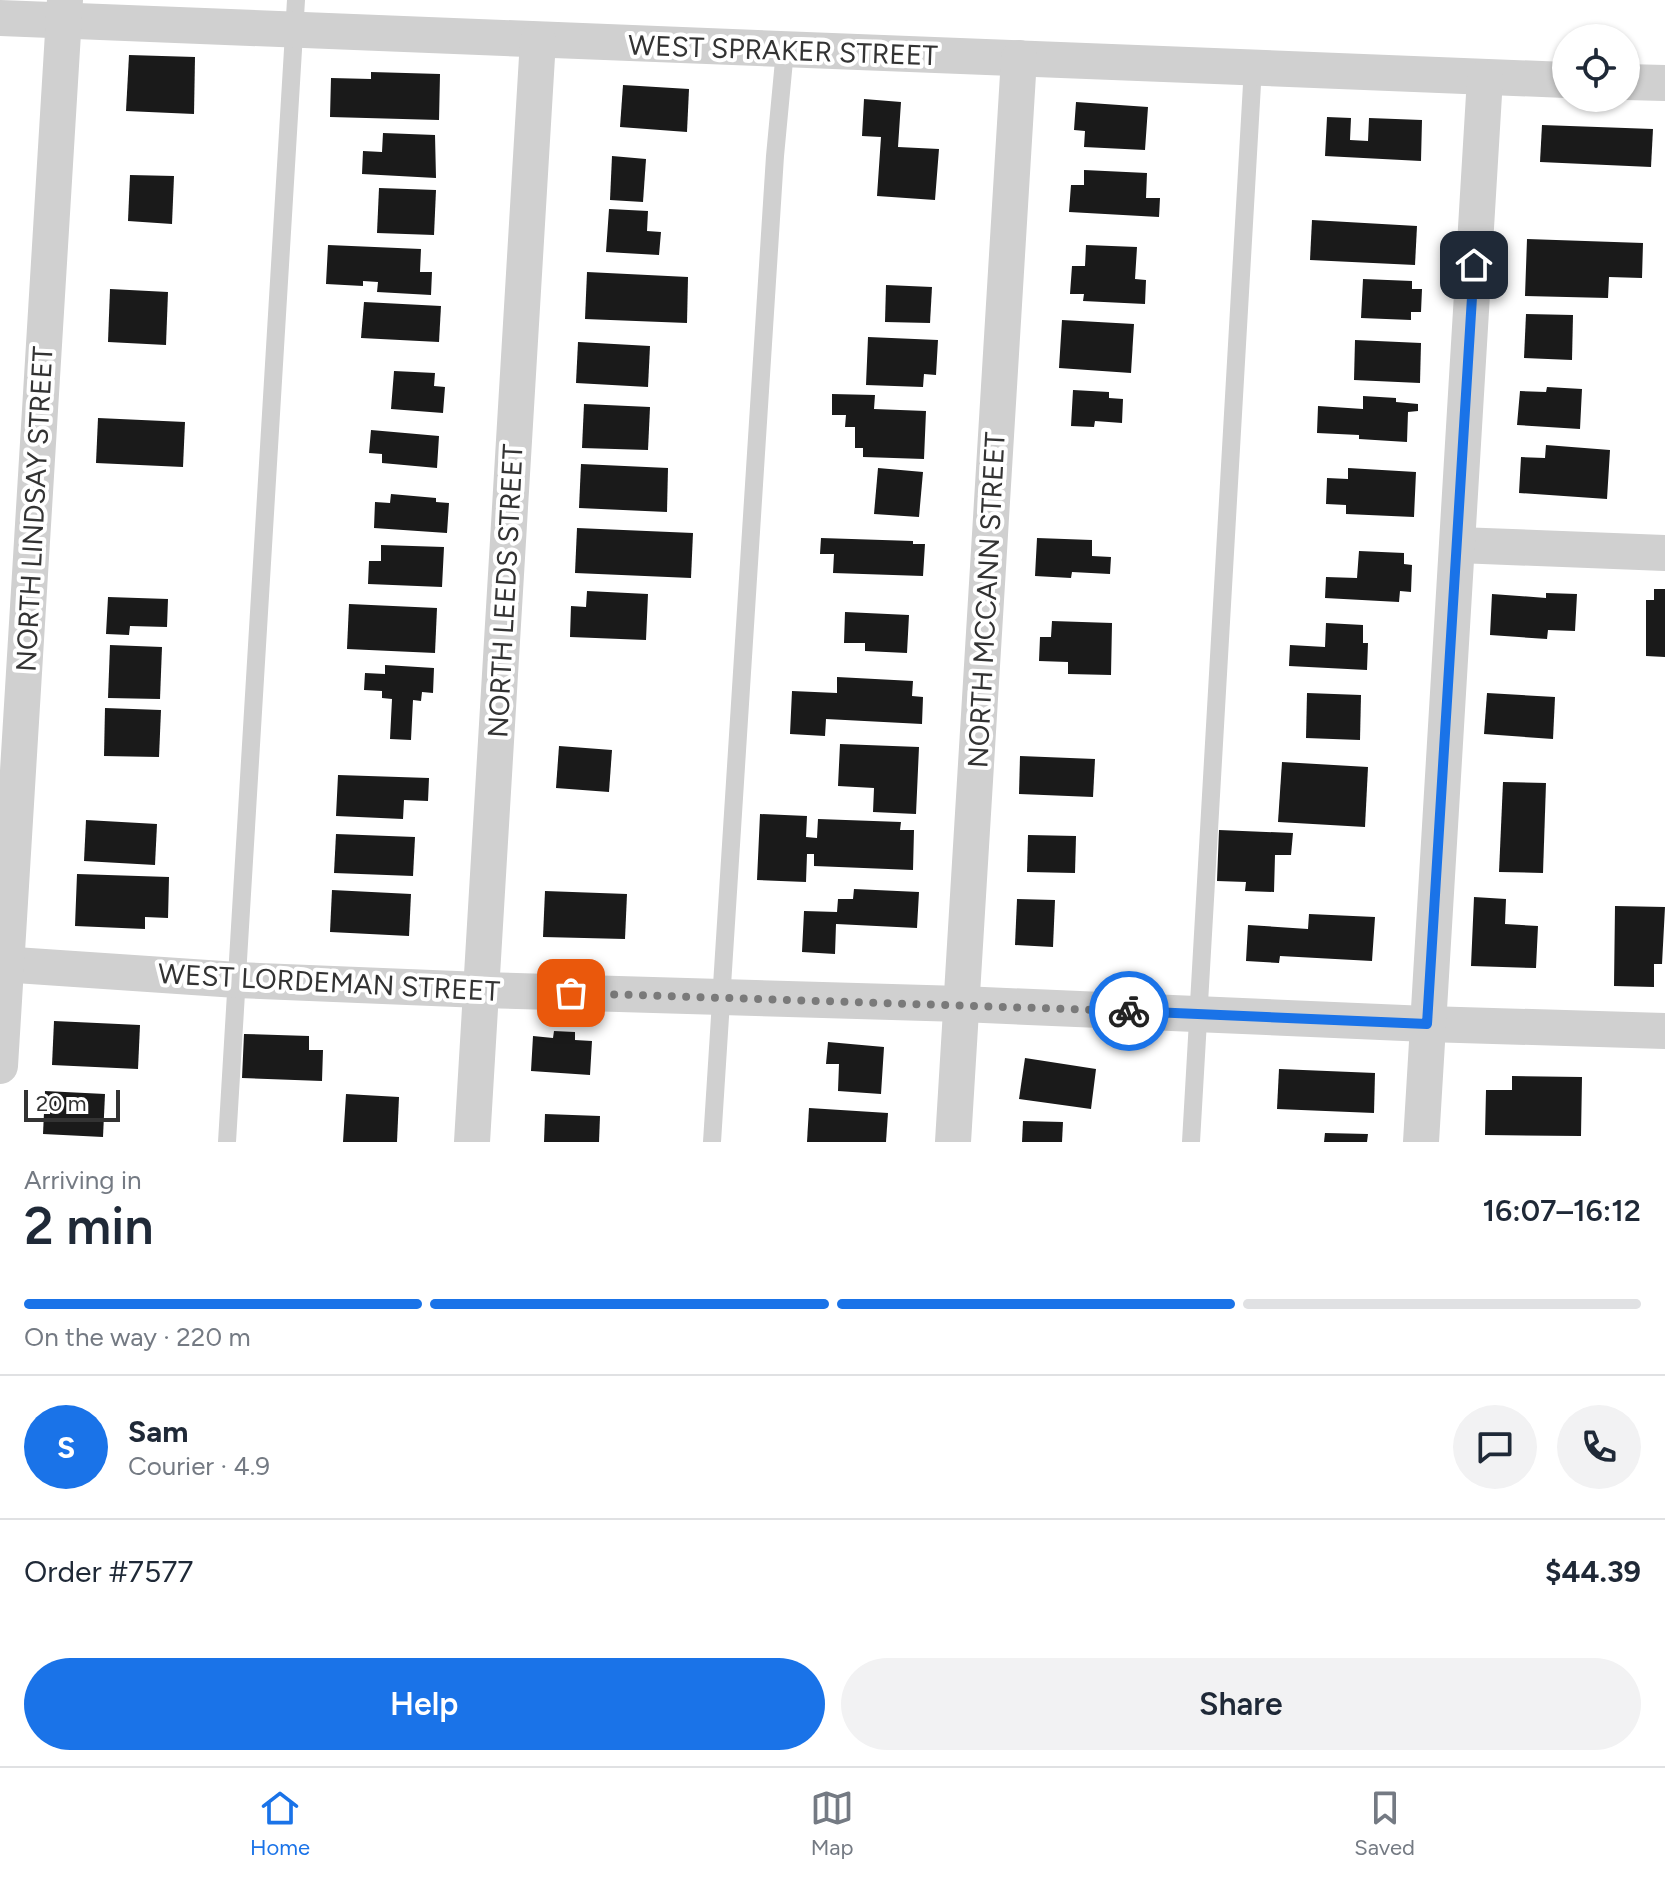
<!DOCTYPE html>
<meta charset="utf-8">
<style>
body{margin:0;font-family:Figtree,sans-serif;background:#f2f2f3;color:#1f2937;height:100vh;display:flex;flex-direction:column;font-size:30px;white-space:nowrap}
*{box-sizing:border-box;margin:0}
p{font-size:26px;color:#747a83}
.icon{flex:none;width:44px;height:44px;fill:none;stroke:currentColor;stroke-width:2;stroke-linecap:round;stroke-linejoin:round}
.map{position:relative;height:1142px;overflow:hidden}
.side{display:flex;flex-direction:column;background:#fff;flex:1}
.side>*{flex:none}
.buttons{position:absolute;left:1552px;top:24px;display:grid;gap:16px}
.buttons a{display:grid;place-items:center;width:88px;height:88px;border-radius:50%;background:#fff;box-shadow:0 2px 6px #0004;font-size:40px}
.scale{position:absolute;left:24px;bottom:20px;width:96px;box-sizing:border-box;padding-left:8px;border:4px solid #333;border-top:0;font-size:22px;line-height:28px;white-space:nowrap;color:#333;-webkit-text-stroke:6px #fff;paint-order:stroke}
.pin{position:absolute;display:grid;place-items:center;width:68px;height:68px;color:#fff;margin:-34px;border-radius:16px;box-shadow:0 4px 12px #0006}
.courier{position:absolute;display:grid;place-items:center;width:80px;height:80px;margin:-40px;border:6px solid #1a73e8;border-radius:50%;background:#fff;color:#222;box-shadow:0 2px 10px #0007}
.head em{font-style:normal;font-weight:600}
.head div{display:flex;flex-direction:column-reverse}
.head{display:flex;align-items:center;justify-content:space-between;height:136px;padding:0 24px}
h1{font-size:52px;font-weight:600;line-height:60px}
.bar{display:grid;grid-template-columns:repeat(4,1fr);gap:12px 8px;align-content:center;height:96px;padding:0 24px}
.bar i{height:10px;border-radius:6px;background:#e0e1e3}
.bar .on{background:#1a73e8}
.bar p{grid-column:span 4}
.line{display:flex;align-items:center;gap:20px;padding:0 24px;border-top:2px solid #e0e1e3}
.line div{flex:1}
.round{display:grid;place-items:center;flex:none;width:84px;height:84px;border-radius:42px;background:#f2f2f3}
.action{display:flex;gap:16px;margin-top:auto;padding:16px 24px}
.action a{flex:1;height:92px;border-radius:48px;background:#1a73e8;color:#fff;font-size:32px;font-weight:600;line-height:92px;text-align:center}
.action a+a{background:#f2f2f3;color:#1f2937}
.menu{display:flex;justify-content:space-around;align-items:center;height:112px;border-top:2px solid #e0e1e3;background:#fff;font-size:22px;color:#747a83}
.menu a{display:grid;justify-items:center;gap:4px}
.menu .on{color:#1a73e8}
.map>svg:first-child{display:block}
</style>
<div class="map">
<svg width="1665" height="1142" viewBox="0 0 1665 1142">
<rect width="100%" height="100%" fill="#fff"/>
<!-- building -->
<g fill="#1a1a1a">
<polygon points="129,55 195,57 194,114 126,111"/>
<polygon points="371,72 440,74 439,120 330,117 331,78 371,79"/>
<polygon points="623,85 689,89 687,132 620,127"/>
<polygon points="864,99 901,102 898,147 939,149 935,200 877,196 881,137 862,136"/>
<polygon points="1076,102 1148,107 1145,150 1084,147 1085,131 1074,130"/>
<polygon points="1327,117 1351,118 1350,140 1368,141 1369,118 1422,120 1421,161 1325,156"/>
<polygon points="1542,125 1653,129 1651,167 1540,162"/>
<polygon points="383,133 435,135 436,178 362,174 363,151 382,152"/>
<polygon points="612,156 646,159 643,202 610,200"/>
<polygon points="1084,170 1147,173 1146,198 1160,198 1159,217 1069,212 1071,185 1084,185"/>
<polygon points="130,175 174,176 172,224 128,221"/>
<polygon points="379,188 436,190 434,235 377,233"/>
<polygon points="609,209 648,211 647,231 661,232 659,255 606,252"/>
<polygon points="1312,220 1417,226 1415,265 1310,260"/>
<polygon points="1527,239 1643,243 1642,278 1609,277 1608,298 1525,296"/>
<polygon points="328,245 421,249 420,272 432,272 431,295 377,292 378,282 363,281 363,286 326,284"/>
<polygon points="1086,245 1137,247 1135,279 1146,280 1145,304 1083,301 1084,294 1070,294 1072,266 1085,266"/>
<polygon points="587,272 688,277 687,323 585,319"/>
<polygon points="1363,279 1412,281 1412,289 1422,289 1421,312 1411,312 1411,320 1361,318"/>
<polygon points="886,285 932,287 930,323 885,322"/>
<polygon points="110,289 168,292 166,345 108,342"/>
<polygon points="364,302 441,306 439,342 361,338"/>
<polygon points="1526,314 1573,315 1572,360 1524,358"/>
<polygon points="1062,320 1134,324 1131,373 1059,368"/>
<polygon points="868,337 938,340 936,375 924,374 923,387 866,385"/>
<polygon points="1355,340 1421,343 1420,383 1354,380"/>
<polygon points="578,342 650,346 648,387 576,383"/>
<polygon points="394,371 435,373 434,386 445,387 443,413 391,409"/>
<polygon points="1547,387 1582,389 1580,429 1517,425 1520,391 1546,392"/>
<polygon points="1073,390 1109,392 1109,398 1123,399 1122,423 1095,421 1094,427 1071,426"/>
<polygon points="832,394 875,395 874,409 926,411 924,459 863,457 863,448 855,448 855,427 845,427 846,415 832,415"/>
<polygon points="1363,396 1396,398 1396,402 1418,404 1418,411 1408,412 1407,442 1359,439 1359,435 1317,433 1318,406 1363,409"/>
<polygon points="584,404 650,407 648,450 582,448"/>
<polygon points="98,418 185,422 183,467 96,463"/>
<polygon points="371,430 439,436 437,468 382,463 382,454 369,453"/>
<polygon points="1546,445 1610,450 1607,499 1519,493 1521,457 1545,458"/>
<polygon points="581,464 668,468 667,512 579,508"/>
<polygon points="878,468 923,472 919,517 874,514"/>
<polygon points="1348,468 1416,472 1414,517 1346,514 1346,505 1326,504 1327,478 1348,479"/>
<polygon points="391,494 436,498 436,502 449,503 447,533 374,528 375,502 390,503"/>
<polygon points="577,528 693,533 691,578 575,573"/>
<polygon points="821,538 913,541 913,544 925,544 923,576 833,573 834,554 820,554"/>
<polygon points="1037,538 1092,540 1092,556 1111,557 1110,574 1072,572 1071,578 1035,576"/>
<polygon points="381,545 444,547 442,587 368,584 369,561 381,561"/>
<polygon points="1359,551 1404,553 1404,564 1412,565 1411,592 1400,591 1399,602 1325,598 1326,577 1357,578"/>
<polygon points="1654,589 1665,589 1665,657 1646,656 1646,600 1654,600"/>
<polygon points="587,591 648,594 646,640 570,637 571,606 586,607"/>
<polygon points="1546,593 1577,594 1575,631 1548,630 1547,639 1490,635 1492,594 1546,598"/>
<polygon points="108,597 168,599 167,627 130,626 129,635 106,634"/>
<polygon points="349,604 437,608 435,653 347,649"/>
<polygon points="845,612 909,615 907,653 865,651 865,643 844,643"/>
<polygon points="1052,621 1112,623 1111,675 1068,674 1068,662 1039,661 1040,637 1051,637"/>
<polygon points="1326,623 1363,625 1363,643 1368,643 1367,670 1289,666 1290,645 1325,647"/>
<polygon points="110,645 162,647 160,699 108,698"/>
<polygon points="385,665 434,668 433,693 422,692 421,701 413,700 411,740 390,739 392,699 382,698 382,691 364,690 365,673 385,674"/>
<polygon points="837,677 913,681 912,696 923,697 922,724 826,719 825,736 790,734 792,691 837,693"/>
<polygon points="1307,693 1361,695 1360,740 1306,738"/>
<polygon points="1487,693 1555,697 1553,739 1484,734"/>
<polygon points="105,708 161,710 159,757 104,756"/>
<polygon points="840,744 919,747 916,814 873,812 874,788 838,786"/>
<polygon points="559,746 612,750 609,792 556,788"/>
<polygon points="1020,756 1095,759 1093,797 1019,794"/>
<polygon points="1282,762 1368,767 1365,827 1278,822"/>
<polygon points="338,775 429,778 428,801 404,800 403,819 336,816"/>
<polygon points="1503,782 1546,783 1543,873 1499,872"/>
<polygon points="760,814 807,816 806,837 817,838 818,819 901,822 900,830 914,830 913,870 814,866 814,854 807,854 806,882 757,880"/>
<polygon points="86,820 157,824 155,865 84,861"/>
<polygon points="1219,830 1293,833 1291,855 1275,855 1274,892 1245,891 1246,882 1217,881"/>
<polygon points="336,834 415,837 413,876 334,873"/>
<polygon points="1028,835 1076,836 1075,873 1027,872"/>
<polygon points="77,874 169,877 168,918 145,917 145,929 75,926"/>
<polygon points="854,889 919,892 917,928 836,924 835,954 802,952 804,911 837,912 838,899 853,899"/>
<polygon points="332,890 411,894 409,936 330,932"/>
<polygon points="545,891 627,894 625,939 543,937"/>
<polygon points="1474,897 1506,899 1505,924 1538,926 1536,968 1471,966"/>
<polygon points="1017,899 1055,900 1053,947 1015,945"/>
<polygon points="1615,906 1665,907 1662,964 1654,964 1654,987 1614,986"/>
<polygon points="1309,914 1375,917 1372,961 1280,956 1279,963 1246,961 1248,925 1308,929"/>
<polygon points="54,1021 140,1025 138,1069 52,1065"/>
<polygon points="554,1031 575,1032 575,1040 592,1041 590,1075 531,1071 533,1036 553,1038"/>
<polygon points="244,1034 309,1036 309,1050 323,1050 322,1081 242,1078"/>
<polygon points="828,1042 884,1047 881,1094 838,1091 839,1064 826,1064"/>
<polygon points="1025,1058 1096,1069 1091,1109 1019,1099"/>
<polygon points="1279,1069 1375,1073 1374,1113 1277,1109"/>
<polygon points="1512,1076 1582,1077 1581,1136 1485,1135 1486,1090 1512,1090"/>
<polygon points="45,1091 105,1094 103,1137 43,1134"/>
<polygon points="346,1094 399,1097 397,1142 343,1142"/>
<polygon points="809,1108 888,1113 886,1142 807,1142"/>
<polygon points="545,1114 600,1116 599,1142 544,1142"/>
<polygon points="1023,1121 1063,1122 1062,1142 1022,1142"/>
<polygon points="1325,1133 1368,1134 1367,1142 1324,1142"/>
</g>
<g fill="none" stroke-linecap="round" stroke-linejoin="round">
<!-- lane -->
<g stroke="#d0d0d0" stroke-width="18">
<polyline points="227,1142 296,0"/>
<polyline points="712,1142 775,156 785,50"/>
<polyline points="1191,1142 1253,67"/>
</g>
<!-- street -->
<g stroke="#d0d0d0" stroke-width="36">
<polyline points="0,18 1566,80"/>
<polyline points="1626,82 1665,83"/>
<polyline points="1458,545 1665,553"/>
<polyline points="0,964 237,980 481,990 961,1004 1427,1024 1665,1031"/>
<polyline points="0,1066 65,0"/>
<polyline points="472,1142 538,40"/>
<polyline points="953,1142 1019,58"/>
<polyline points="1421,1142 1485,78"/>
</g>
</g>
<g fill="none" stroke-linecap="round" stroke-linejoin="round">
<!-- done -->
<polyline stroke="#7a7a7a" stroke-width="8" stroke-dasharray="0 14.4" points="571,993 1129,1011"/>
<!-- route -->
<polyline stroke="#1a73e8" stroke-width="10" points="1129,1011 1427,1024 1474,265"/>
</g>
<g text-anchor="middle" dominant-baseline="central" stroke-width="8" stroke-linejoin="round" paint-order="stroke">
<!-- street labels -->
<g font-size="28" fill="#333" stroke="#fff">
<text transform="translate(783 50) rotate(2)">WEST SPRAKER STREET</text>
<text transform="translate(34 509) rotate(-87)">NORTH LINDSAY STREET</text>
<text transform="translate(505 591) rotate(-87)">NORTH LEEDS STREET</text>
<text transform="translate(986 600) rotate(-87)">NORTH MCCANN STREET</text>
<text transform="translate(329 982) rotate(3)">WEST LORDEMAN STREET</text>
</g>
</g>
</svg>
<div class="buttons">
<a><svg class="icon" aria-label="locate" viewBox="0 0 24 24"><circle cx="12" cy="12" r="6"/><path d="M12 2v4M12 18v4M2 12h4M18 12h4"/></svg></a>
</div>
<div class="scale">20 m</div>
<div class="pin" style="left:571px;top:993px;background:#ea580c"><svg class="icon" aria-label="bag" viewBox="0 0 24 24"><path d="M5 8h14l-1 12H6zM9 8a3 3 0 0 1 6 0"/></svg></div>
<div class="pin" style="left:1474px;top:265px;background:#1f2937"><svg class="icon" aria-label="home" viewBox="0 0 24 24"><path d="M3 11l9-7 9 7M6 9v11h12V9"/></svg></div>
<div class="courier" style="left:1129px;top:1011px"><svg class="icon" aria-label="bike" viewBox="0 0 24 24"><circle cx="6" cy="16" r="4"/><circle cx="18" cy="16" r="4"/><path d="M6 16l4-8h5l3 8M10 8l3 8H6M13 5h3"/></svg></div>
</div>
<section class="side">
<div class="head"><div><h1>2 min</h1><p>Arriving in</p></div><em>16:07–16:12</em></div>
<div class="bar"><i class="on"></i><i class="on"></i><i class="on"></i><i></i><p>On the way · 220 m</p></div>
<div class="line" style="height:144px"><b class="round" style="background:#1a73e8;color:#fff">S</b><div><b>Sam</b><p>Courier · 4.9</p></div><a class="round"><svg class="icon" aria-label="chat" viewBox="0 0 24 24"><path d="M4 5h16v11H9l-5 4z"/></svg></a><a class="round"><svg class="icon" aria-label="phone" viewBox="0 0 24 24"><path d="M5 4h4l2 5-3 2q2 4 5 5l2-3 5 2v4C11 20 4 13 5 4z"/></svg></a></div>
<div class="line" style="height:104px"><div>Order #7577</div><b>$44.39</b></div>
<div class="action"><a>Help</a><a>Share</a></div>
</section>
<nav class="menu">
<a class="on"><svg class="icon" aria-label="home" viewBox="0 0 24 24"><path d="M3 11l9-7 9 7M6 9v11h12V9"/></svg>Home</a>
<a><svg class="icon" aria-label="map" viewBox="0 0 24 24"><path d="M3 6l6-2 6 2 6-2v14l-6 2-6-2-6 2zM9 4v14M15 6v14"/></svg>Map</a>
<a><svg class="icon" aria-label="saved" viewBox="0 0 24 24"><path d="M7 4h10v16l-5-4-5 4z"/></svg>Saved</a>
</nav>
